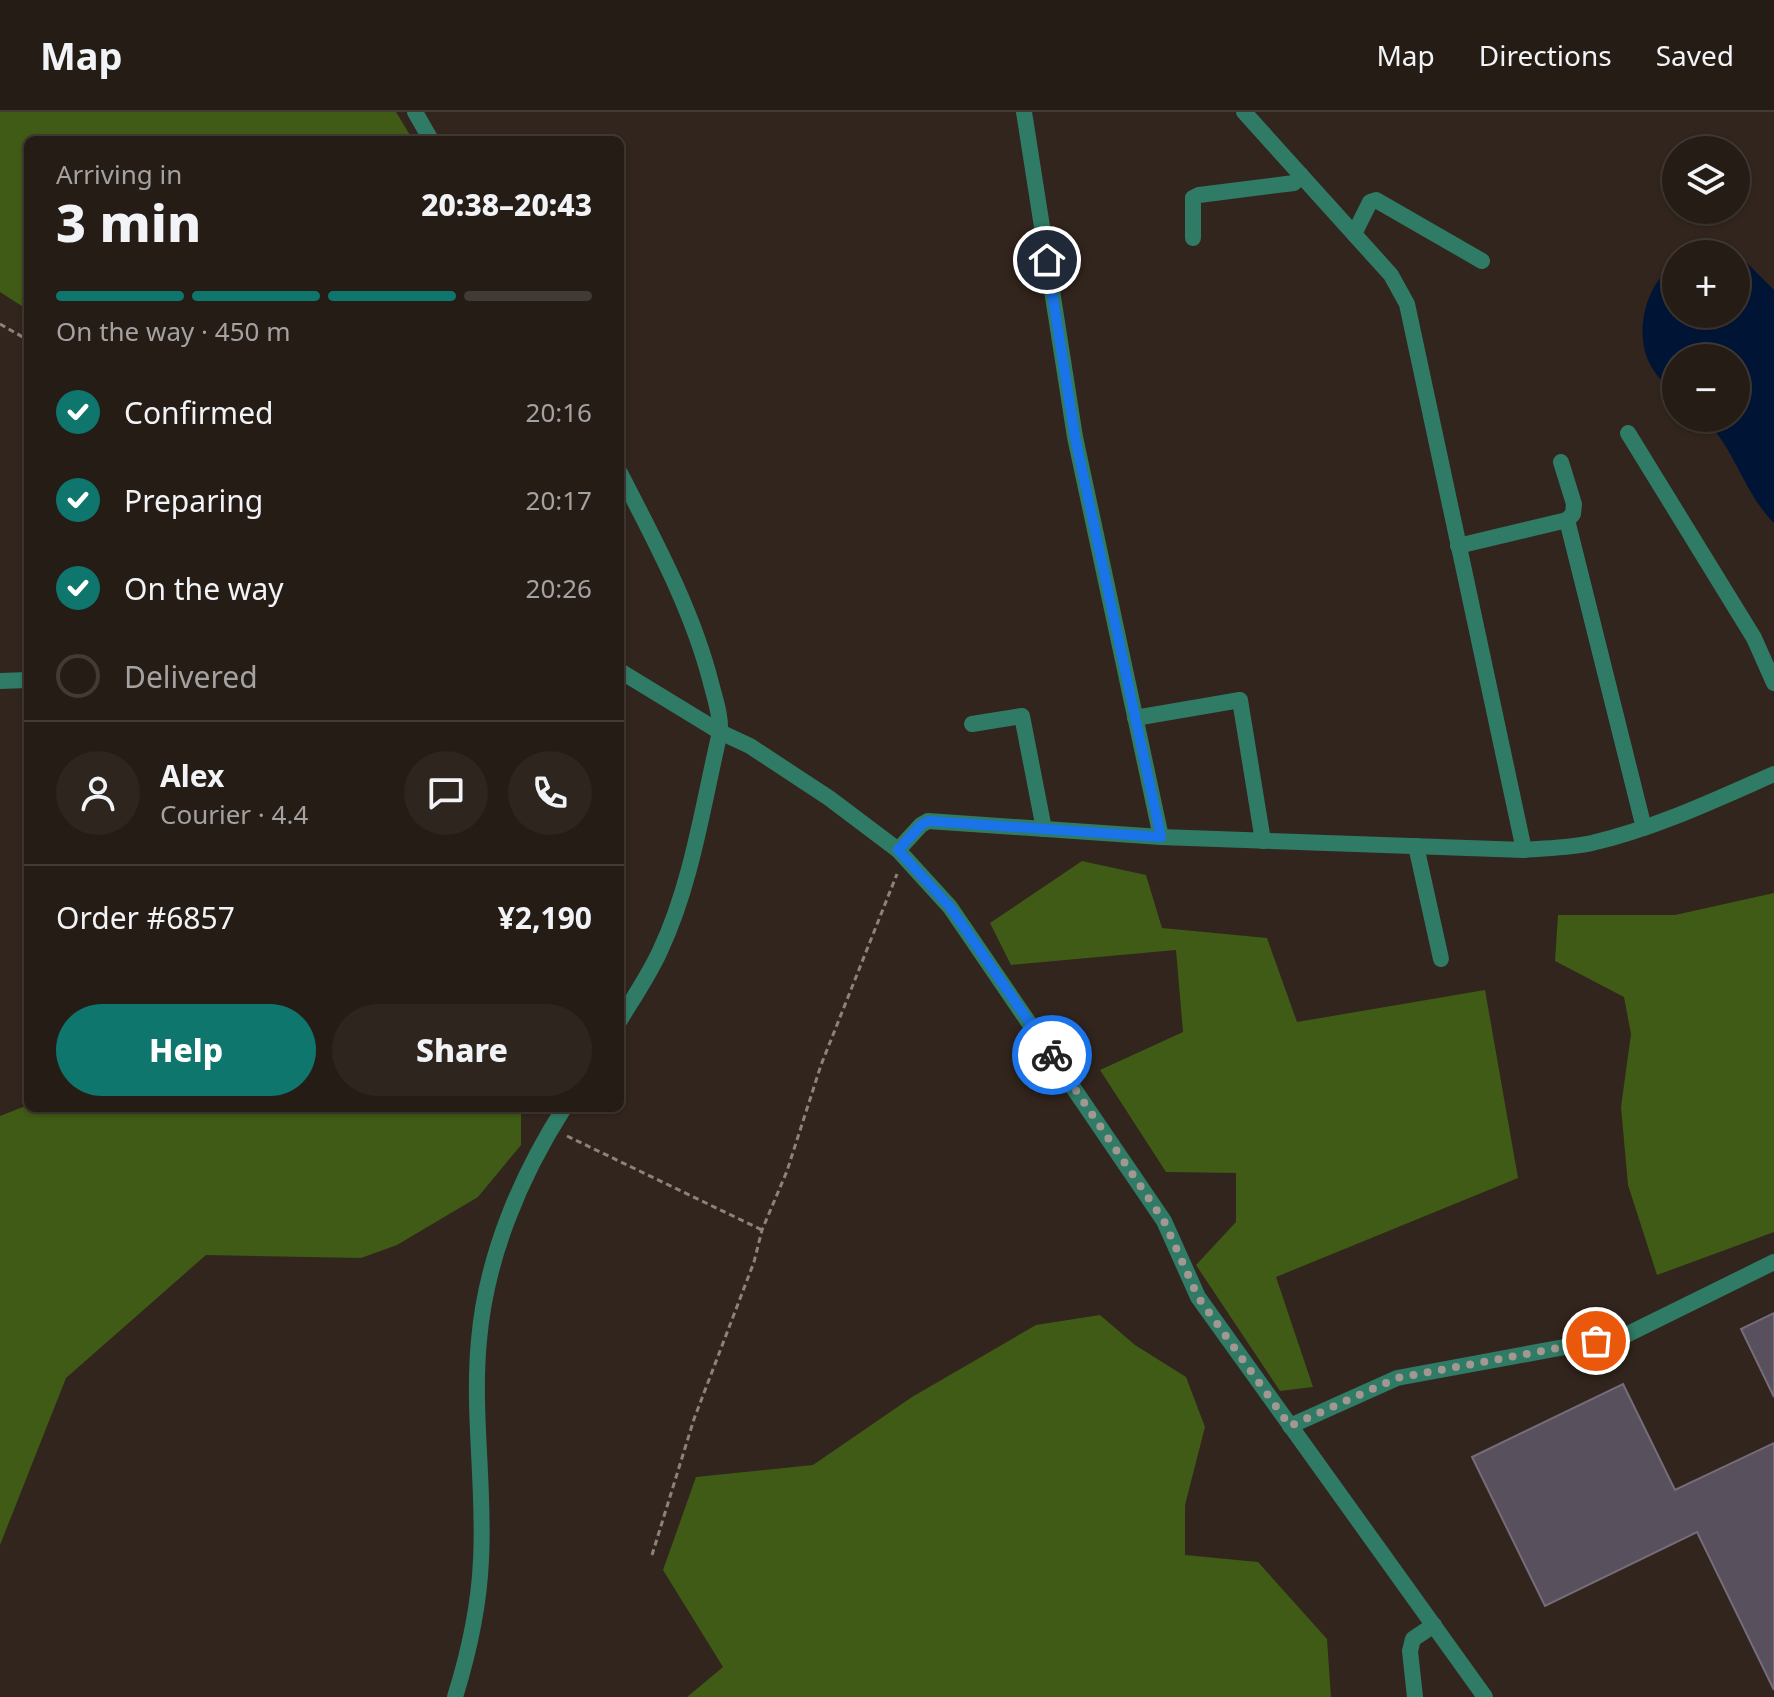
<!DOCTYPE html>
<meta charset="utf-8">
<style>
body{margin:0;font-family:"Noto Sans",sans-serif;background:#2e251f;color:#f1f3f6;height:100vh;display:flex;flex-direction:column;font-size:30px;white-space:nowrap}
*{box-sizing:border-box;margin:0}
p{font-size:26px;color:#a4a1a1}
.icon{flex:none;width:44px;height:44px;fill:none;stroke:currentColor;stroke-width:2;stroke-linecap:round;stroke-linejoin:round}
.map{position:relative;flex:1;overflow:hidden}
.side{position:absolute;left:24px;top:24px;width:600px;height:976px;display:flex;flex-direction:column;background:#261c16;border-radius:12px;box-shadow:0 2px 6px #0004,0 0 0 2px #423a35}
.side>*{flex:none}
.fabs{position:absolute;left:1662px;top:24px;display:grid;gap:16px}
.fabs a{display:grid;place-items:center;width:88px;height:88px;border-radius:50%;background:#261c16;box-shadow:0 2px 6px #0004,0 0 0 2px #423a35;font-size:40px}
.pin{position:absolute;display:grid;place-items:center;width:68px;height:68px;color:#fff;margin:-34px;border:4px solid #fff;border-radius:50%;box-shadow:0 2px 8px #0007}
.courier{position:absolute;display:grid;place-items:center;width:80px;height:80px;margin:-40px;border:6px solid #1a73e8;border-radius:50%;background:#fff;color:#222;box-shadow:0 2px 10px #0007}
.summary em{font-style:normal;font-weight:800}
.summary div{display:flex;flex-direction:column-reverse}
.summary{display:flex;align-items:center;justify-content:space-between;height:136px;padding:0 32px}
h1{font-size:52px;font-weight:800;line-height:60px}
.bar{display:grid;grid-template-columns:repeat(4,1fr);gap:12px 8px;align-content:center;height:96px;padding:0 32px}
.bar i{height:10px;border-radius:6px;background:#423a35}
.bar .active{background:#0f766e}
.bar p{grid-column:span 4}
.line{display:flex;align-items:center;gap:20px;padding:0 32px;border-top:2px solid #423a35}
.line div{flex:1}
.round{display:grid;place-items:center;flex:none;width:84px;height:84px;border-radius:42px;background:#2e251f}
ol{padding:0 32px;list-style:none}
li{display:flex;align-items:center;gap:24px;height:88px}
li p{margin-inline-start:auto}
li .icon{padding:8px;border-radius:50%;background:#0f766e;color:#fff;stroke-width:4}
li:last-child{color:#a4a1a1}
li i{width:44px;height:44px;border:4px solid #423a35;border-radius:50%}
.action{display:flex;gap:16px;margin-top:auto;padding:16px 32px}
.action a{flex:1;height:92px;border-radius:48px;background:#0f766e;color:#fff;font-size:32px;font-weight:800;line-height:92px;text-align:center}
.action a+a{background:#2e251f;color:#f1f3f6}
header{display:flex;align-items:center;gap:48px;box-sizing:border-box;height:112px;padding:0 40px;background:#261c16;border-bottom:2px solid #423a35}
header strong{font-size:38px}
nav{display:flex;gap:44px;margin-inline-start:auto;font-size:28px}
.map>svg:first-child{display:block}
</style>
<header>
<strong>Map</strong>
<nav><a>Map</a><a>Directions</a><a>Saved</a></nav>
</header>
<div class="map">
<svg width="1774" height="1585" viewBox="0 0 1774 1585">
<rect width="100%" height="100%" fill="#32251d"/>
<!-- green -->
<g fill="#3f5b15">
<polygon points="0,0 396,0 413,28 28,28 28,198 0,180"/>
<polygon points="1082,749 1146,763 1162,816 1267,826 1297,910 1485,878 1518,1066 1276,1165 1313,1275 1280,1279 1196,1153 1236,1110 1236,1061 1166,1060 1100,958 1183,920 1176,838 1011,853 990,811"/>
<polygon points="1774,781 1774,1120 1657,1163 1628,1073 1621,995 1631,922 1624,885 1555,849 1558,803 1675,803"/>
<polygon points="28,993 28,996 521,996 521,1033 478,1085 397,1133 361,1146 206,1143 66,1266 0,1433 0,1004"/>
<polygon points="1100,1203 1135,1233 1186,1265 1205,1315 1185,1393 1185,1443 1258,1450 1327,1527 1331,1585 687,1585 723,1555 663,1458 696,1365 813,1353 912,1285 1036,1213"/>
</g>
<!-- water -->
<path fill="#001536" d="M1736 146 1747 151 1774 178V411C1743 380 1734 334 1703 306H1736V246H1676V282C1667 274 1656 264 1651 254 1633 224 1645 169 1676 153V202H1736Z"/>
<!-- building -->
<g fill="#59505d" stroke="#766c7a" stroke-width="2">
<polygon points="1774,1201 1774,1285 1741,1217"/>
<polygon points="1623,1272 1675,1378 1774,1331 1774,1578 1697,1420 1545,1494 1472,1345"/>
</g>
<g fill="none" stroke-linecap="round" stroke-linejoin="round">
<!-- path -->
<g stroke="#8d827b" stroke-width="3" stroke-dasharray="6 4" stroke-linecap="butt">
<polyline points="0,212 28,228"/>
<polyline points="567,1024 762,1118"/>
<polyline points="652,1443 694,1307 754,1150 762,1118 787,1059 821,953 897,762"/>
</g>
<!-- minor -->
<g stroke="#307b65" stroke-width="16">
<polyline points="415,0 431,28"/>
<polyline points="1024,0 1075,325 1161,725"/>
<polyline points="1244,0 1391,163 1407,192 1524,738"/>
<polyline points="1354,122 1370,90 1376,88 1482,149"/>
<polyline points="1193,126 1193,86 1199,83 1294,71 1301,63"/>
<polyline points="1628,321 1754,526 1774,571"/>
<polyline points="1561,350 1574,392 1573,402 1567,408"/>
<path d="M620 361C655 429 692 497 711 571 715 587 721 603 720 620 703 692 692 771 660 839 649 863 634 885 620 908"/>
<polyline points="1458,434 1567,408 1644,716"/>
<polyline points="620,559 720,620 750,634 829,686 898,738 950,795 1164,1109 1198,1185 1485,1585"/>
<polyline points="0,569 28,568"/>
<polyline points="1135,606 1240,588 1263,729"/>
<polyline points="972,612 1022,604 1044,717"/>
<polyline points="1416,734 1441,847"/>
<path d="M898 738 921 713 928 709 1161 725 1524 738C1546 736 1570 736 1592 731 1656 716 1715 688 1774 662"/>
<polyline points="1290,1314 1397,1266 1624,1224 1774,1150"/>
<path d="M455 1585C469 1540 479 1495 481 1448 485 1375 472 1301 479 1228 486 1146 520 1065 564 996"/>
<polyline points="1415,1585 1410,1539 1413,1527 1434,1513"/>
</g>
</g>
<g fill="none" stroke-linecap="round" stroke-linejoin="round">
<!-- done -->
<polyline stroke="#a29891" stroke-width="8" stroke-dasharray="0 14.4" points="1052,943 1164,1109 1198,1185 1290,1314 1397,1266 1596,1229"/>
<!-- route -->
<polyline stroke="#1a73e8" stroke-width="10" points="1047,148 1075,325 1161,725 928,709 921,713 898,738 950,795 1052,943"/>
</g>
</svg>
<div class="fabs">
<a><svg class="icon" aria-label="layers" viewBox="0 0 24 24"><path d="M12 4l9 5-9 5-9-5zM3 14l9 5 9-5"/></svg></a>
<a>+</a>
<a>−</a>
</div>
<div class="pin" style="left:1596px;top:1229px;background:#ea580c"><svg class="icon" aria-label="bag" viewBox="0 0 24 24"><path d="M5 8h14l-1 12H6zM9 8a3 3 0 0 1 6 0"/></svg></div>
<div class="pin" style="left:1047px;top:148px;background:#1f2937"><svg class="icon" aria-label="home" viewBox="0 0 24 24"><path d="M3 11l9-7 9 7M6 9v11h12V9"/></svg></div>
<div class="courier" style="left:1052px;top:943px"><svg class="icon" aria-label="bike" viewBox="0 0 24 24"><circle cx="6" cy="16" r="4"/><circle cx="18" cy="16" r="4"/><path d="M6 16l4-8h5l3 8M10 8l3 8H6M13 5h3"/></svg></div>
<section class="side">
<div class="summary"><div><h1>3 min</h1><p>Arriving in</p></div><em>20:38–20:43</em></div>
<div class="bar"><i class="active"></i><i class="active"></i><i class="active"></i><i></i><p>On the way · 450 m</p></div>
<ol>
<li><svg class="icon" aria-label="check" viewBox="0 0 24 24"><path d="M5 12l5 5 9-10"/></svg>Confirmed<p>20:16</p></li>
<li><svg class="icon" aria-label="check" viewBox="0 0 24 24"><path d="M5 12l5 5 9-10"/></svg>Preparing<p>20:17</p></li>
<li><svg class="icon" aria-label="check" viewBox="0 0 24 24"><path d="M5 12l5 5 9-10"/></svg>On the way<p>20:26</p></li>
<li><i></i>Delivered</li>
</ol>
<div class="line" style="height:144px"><a class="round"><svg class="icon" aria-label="person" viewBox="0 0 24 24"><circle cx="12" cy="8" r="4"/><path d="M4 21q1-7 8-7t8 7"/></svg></a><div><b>Alex</b><p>Courier · 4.4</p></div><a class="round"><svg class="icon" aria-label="chat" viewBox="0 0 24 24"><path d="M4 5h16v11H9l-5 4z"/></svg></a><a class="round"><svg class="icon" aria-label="phone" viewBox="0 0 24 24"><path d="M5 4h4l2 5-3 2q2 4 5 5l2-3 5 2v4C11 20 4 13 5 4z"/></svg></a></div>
<div class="line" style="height:104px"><div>Order #6857</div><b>¥2,190</b></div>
<div class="action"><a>Help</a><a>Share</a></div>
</section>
</div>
